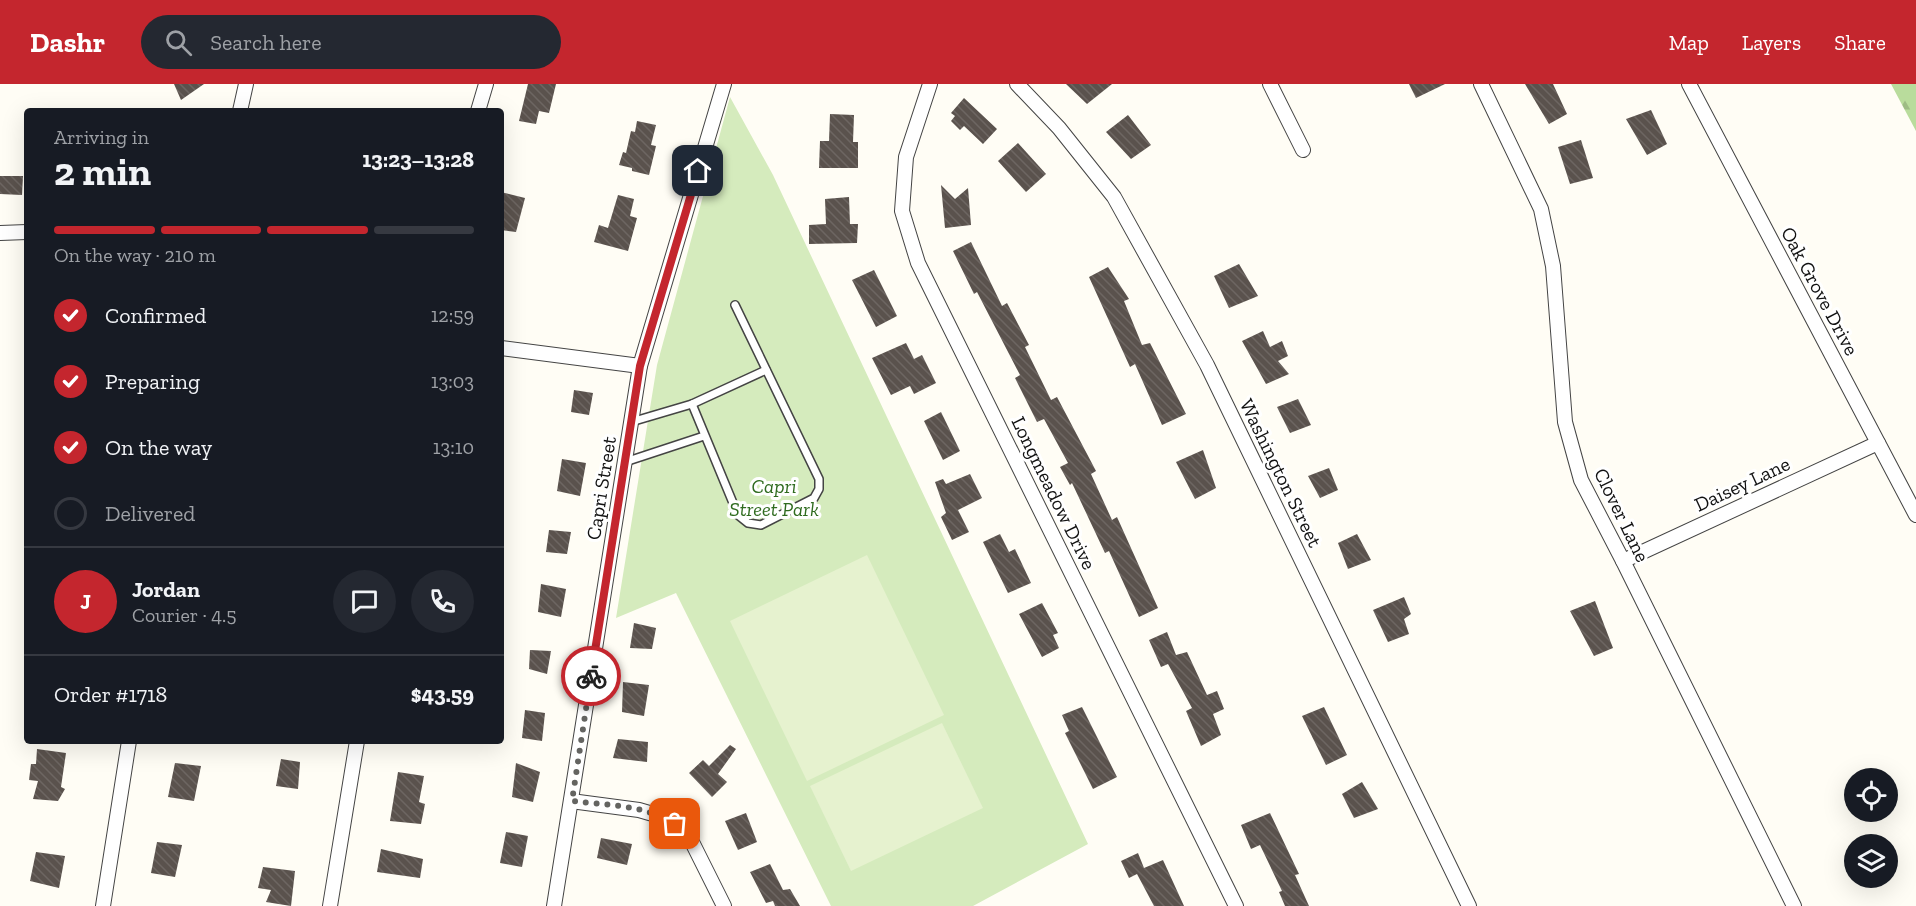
<!DOCTYPE html>
<meta charset="utf-8">
<style>
body{margin:0;font-family:"Zilla Slab",serif;background:#242831;color:#f1f3f6;height:100vh;display:flex;flex-direction:column;font-size:22px;white-space:nowrap}
*{box-sizing:border-box;margin:0}
p{font-size:20px;color:#9ea1a6}
.icon{flex:none;width:33px;height:33px;fill:none;stroke:currentColor;stroke-width:2;stroke-linecap:round;stroke-linejoin:round}
.map{position:relative;flex:1;overflow:hidden}
.side{position:absolute;left:24px;top:24px;width:480px;height:636px;display:flex;flex-direction:column;background:#171b24;border-radius:6px;box-shadow:0 6px 24px #0002}
.side>*{flex:none}
.fabs{position:absolute;left:1844px;top:684px;display:grid;gap:12px}
.fabs a{display:grid;place-items:center;width:54px;height:54px;border-radius:50%;background:#171b24;box-shadow:0 6px 24px #0002;font-size:30px}
.pin{position:absolute;display:grid;place-items:center;width:51px;height:51px;color:#fff;margin:-26px;border-radius:12px;box-shadow:0 3px 9px #0006}
.courier{position:absolute;display:grid;place-items:center;width:60px;height:60px;margin:-30px;border:4px solid #c4262e;border-radius:50%;background:#fff;color:#222;box-shadow:0 2px 8px #0007}
.head em{font-style:normal;font-weight:800}
.head div{display:flex;flex-direction:column-reverse}
.head{display:flex;align-items:center;justify-content:space-between;height:102px;padding:0 30px}
h1{font-size:39px;font-weight:800;line-height:45px}
.bar{display:grid;grid-template-columns:repeat(4,1fr);gap:9px 6px;align-content:center;height:72px;padding:0 30px}
.bar i{height:8px;border-radius:4px;background:#363941}
.bar .on{background:#c4262e}
.bar p{grid-column:span 4}
.line{display:flex;align-items:center;gap:15px;padding:0 30px;border-top:2px solid #363941}
.line div{flex:1}
.round{display:grid;place-items:center;flex:none;width:63px;height:63px;border-radius:32px;background:#242831}
ol{padding:0 30px;list-style:none}
li{display:flex;align-items:center;gap:18px;height:66px}
li p{margin-inline-start:auto}
li .icon{padding:6px;border-radius:50%;background:#c4262e;color:#fff;stroke-width:4}
li:last-child{color:#9ea1a6}
li i{width:33px;height:33px;border:3px solid #363941;border-radius:50%}
header{display:flex;align-items:center;gap:36px;box-sizing:border-box;height:84px;padding:0 30px;background:#c4262e;color:#fff}
header strong{font-size:28px}
nav{display:flex;gap:33px;margin-inline-start:auto;font-size:21px}
.search{width:420px;height:54px;background:#242831;display:flex;align-items:center;gap:15px;box-sizing:border-box;padding:0 21px;border-radius:33px;color:#9ea1a6;font-size:22px}
.map>svg:first-child{display:block}
</style>
<header>
<strong>Dashr</strong>
<div class="search"><svg class="icon" aria-label="search" viewBox="0 0 24 24"><circle cx="10" cy="10" r="6"/><path d="M15 15l6 6"/></svg>Search here</div>
<nav><a>Map</a><a>Layers</a><a>Share</a></nav>
</header>
<div class="map">
<svg width="1916" height="822" viewBox="0 0 1916 822">
<defs>
<pattern id="forest-firs" width="22" height="20" patternUnits="userSpaceOnUse" patternTransform="scale(1.5)"><rect width="22" height="20" fill="#b9dc9c"/><path d="M5 1l3.5 6h-7zM16 11l3.5 6h-7z" fill="#9ebc85"/></pattern>
<pattern id="building-back-hatch" width="6" height="6" patternUnits="userSpaceOnUse" patternTransform="scale(1.5)"><rect width="6" height="6" fill="#5a524d"/><path d="M-1 5l2 2M0 0l6 6M5-1l2 2" fill="none" stroke="#6d6662"/></pattern>
</defs>
<rect width="100%" height="100%" fill="#fffdf5"/>
<!-- forest -->
<polygon fill="url(#forest-firs)" points="1891,0 1916,0 1916,47"/>
<!-- park -->
<polygon fill="#d5ebbd" points="730,13 773,91 1088,760 973,822 831,822 676,509 616,534 657,281"/>
<!-- pitch -->
<g fill="#e6f2cf">
<polygon points="867,471 944,631 807,697 730,537"/>
<polygon points="942,639 983,724 851,787 810,702"/>
</g>
<!-- building -->
<g fill="url(#building-back-hatch)">
<polygon points="174,0 204,0 181,16"/>
<polygon points="528,0 556,0 549,29 539,27 536,40 519,37"/>
<polygon points="1066,0 1112,0 1087,20"/>
<polygon points="1409,0 1445,0 1416,14"/>
<polygon points="1525,0 1553,0 1567,30 1549,40"/>
<polygon points="964,14 997,45 983,60 964,42 960,46 951,37 955,32 951,29"/>
<polygon points="1651,26 1667,60 1647,71 1626,35"/>
<polygon points="830,30 854,31 853,58 858,58 858,84 819,84 820,57 829,57"/>
<polygon points="1128,31 1151,61 1131,75 1106,48"/>
<polygon points="637,37 656,41 651,61 656,62 649,91 632,87 632,84 619,81 623,68 626,69 631,47 635,48"/>
<polygon points="1581,56 1593,94 1570,100 1558,63"/>
<polygon points="1018,59 1046,90 1026,108 998,77"/>
<polygon points="0,92 23,92 22,111 0,110"/>
<polygon points="941,101 955,115 968,104 971,141 945,144"/>
<polygon points="501,108 525,114 516,148 501,146"/>
<polygon points="618,111 634,115 630,132 637,134 628,167 594,158 599,141 608,144"/>
<polygon points="849,113 850,140 858,140 857,159 809,160 809,141 826,140 825,115"/>
<polygon points="971,158 1002,222 1007,219 1029,261 1025,263 1051,316 1057,313 1096,387 1091,390 1112,436 1117,433 1158,524 1139,533 1109,467 1105,469 1072,399 1070,401 1060,383 1068,379 1044,335 1037,338 1015,294 1020,291 977,208 974,210 953,167"/>
<polygon points="1239,180 1258,212 1229,224 1214,192"/>
<polygon points="1108,183 1129,215 1124,217 1142,261 1150,259 1186,330 1162,341 1135,280 1130,283 1089,193"/>
<polygon points="874,186 897,232 876,243 852,196"/>
<polygon points="1263,247 1270,263 1282,257 1288,272 1278,277 1289,290 1266,300 1242,257"/>
<polygon points="906,259 914,275 922,271 936,299 914,310 910,302 891,311 872,274"/>
<polygon points="574,306 593,309 589,331 571,328"/>
<polygon points="1298,315 1311,341 1290,349 1277,323"/>
<polygon points="941,328 960,367 943,376 924,337"/>
<polygon points="1203,366 1216,404 1195,415 1176,378"/>
<polygon points="562,375 586,379 580,412 557,407"/>
<polygon points="1329,384 1338,406 1320,414 1308,392"/>
<polygon points="970,390 982,414 958,426 969,448 952,456 941,433 946,429 935,398 943,395 946,400"/>
<polygon points="549,446 571,448 567,470 546,468"/>
<polygon points="1000,450 1009,468 1015,465 1031,499 1008,509 983,458"/>
<polygon points="1357,450 1371,476 1348,485 1338,459"/>
<polygon points="541,500 566,505 561,533 538,528"/>
<polygon points="1404,513 1411,530 1404,535 1409,550 1388,558 1373,526"/>
<polygon points="1595,517 1613,564 1594,572 1570,527"/>
<polygon points="1042,519 1058,549 1053,551 1059,564 1042,573 1019,530"/>
<polygon points="634,539 656,544 652,565 630,564"/>
<polygon points="1167,548 1176,571 1187,568 1207,611 1217,607 1224,625 1213,630 1221,651 1201,662 1186,627 1192,624 1168,580 1161,583 1149,556"/>
<polygon points="530,566 551,567 547,590 529,585"/>
<polygon points="623,598 649,601 644,632 622,628"/>
<polygon points="1082,623 1117,693 1093,705 1065,649 1069,647 1062,631"/>
<polygon points="1324,623 1347,671 1326,681 1302,632"/>
<polygon points="525,626 545,629 542,657 522,654"/>
<polygon points="618,655 648,658 647,678 613,674"/>
<polygon points="730,661 736,665 718,690 727,698 712,713 689,689 703,676 709,682"/>
<polygon points="37,665 66,669 61,703 65,705 58,717 33,715 38,697 29,696 31,680 36,680"/>
<polygon points="281,675 300,678 298,705 276,702"/>
<polygon points="175,679 201,682 194,717 168,713"/>
<polygon points="516,679 540,688 533,718 512,713"/>
<polygon points="398,688 424,692 419,718 425,720 421,740 390,737"/>
<polygon points="1362,698 1378,725 1354,734 1342,710"/>
<polygon points="746,729 757,758 738,766 725,737"/>
<polygon points="1270,729 1299,790 1295,791 1309,822 1285,822 1279,808 1282,807 1260,761 1251,765 1241,741"/>
<polygon points="506,748 528,752 522,783 500,779"/>
<polygon points="601,754 632,760 627,781 597,774"/>
<polygon points="157,758 182,761 175,793 151,789"/>
<polygon points="381,765 423,775 420,794 377,788"/>
<polygon points="36,768 65,772 59,804 30,797"/>
<polygon points="1138,769 1144,784 1163,776 1184,822 1154,822 1137,790 1129,794 1121,777"/>
<polygon points="770,780 783,806 790,805 800,822 775,822 773,817 766,819 750,788"/>
<polygon points="263,783 295,787 291,822 266,818 271,806 258,804"/>
</g>
<g fill="none" stroke-linecap="round" stroke-linejoin="round">
<defs>
<g id="lane">
<polyline points="692,320 738,431 748,439 761,441 814,414 819,405 819,395 735,221"/>
<polyline points="631,338 692,320 766,286"/>
<polyline points="625,378 704,352"/>
</g>
<g id="street">
<polyline points="930,0 906,73 902,127 918,179 1236,822"/>
<polyline points="1017,0 1059,44 1114,113 1207,281 1469,822"/>
<polyline points="1270,0 1303,66"/>
<polyline points="1481,0 1541,125 1553,182 1565,338 1581,396 1623,477 1794,822"/>
<polyline points="1689,0 1916,431"/>
<polyline points="240,27 246,0"/>
<polyline points="478,27 486,0"/>
<polyline points="0,149 27,148"/>
<polyline points="501,264 640,282"/>
<polyline points="1623,477 1878,359"/>
<polyline points="571,717 639,726 663,733 687,748 724,822"/>
<polyline points="103,822 129,657"/>
<polyline points="330,822 357,657"/>
<polyline points="554,822 640,282 724,0"/>
</g>
</defs>
<!-- lane casing -->
<use href="#lane" stroke="#444" stroke-width="10"/>
<!-- street casing -->
<use href="#street" stroke="#444" stroke-width="16"/>
<!-- lane -->
<use href="#lane" stroke="#fff" stroke-width="7"/>
<!-- street -->
<use href="#street" stroke="#fff" stroke-width="14"/>
</g>
<g fill="none" stroke-linecap="round" stroke-linejoin="round">
<!-- done -->
<path stroke="#646461" stroke-width="6" stroke-dasharray="0 10.8" d="M591 592 572 717C606 721 646 721 675 740"/>
<!-- route -->
<polyline stroke="#c4262e" stroke-width="8" points="591,592 640,282 698,87"/>
</g>
<g text-anchor="middle" dominant-baseline="central" stroke-width="6" stroke-linejoin="round" paint-order="stroke">
<!-- street labels -->
<g font-size="20" fill="#111" stroke="#fff">
<text transform="translate(1820 207) rotate(62)">Oak Grove Drive</text>
<text transform="translate(1281 389) rotate(64)">Washington Street</text>
<text transform="translate(1742 400) rotate(-25)">Daisey Lane</text>
<text transform="translate(601 404) rotate(-81)">Capri Street</text>
<text transform="translate(1054 409) rotate(64)">Longmeadow Drive</text>
<text transform="translate(1622 431) rotate(64)">Clover Lane</text>
</g>
<!-- park labels -->
<g font-size="20" font-style="italic" fill="#2f6b1f" stroke="#fff">
<text x="774" y="402">Capri<tspan x="774" dy="23">Street Park</tspan></text>
</g>
</g>
</svg>
<div class="fabs">
<a><svg class="icon" aria-label="locate" viewBox="0 0 24 24"><circle cx="12" cy="12" r="6"/><path d="M12 2v4M12 18v4M2 12h4M18 12h4"/></svg></a>
<a><svg class="icon" aria-label="layers" viewBox="0 0 24 24"><path d="M12 4l9 5-9 5-9-5zM3 14l9 5 9-5"/></svg></a>
</div>
<div class="pin" style="left:675px;top:740px;background:#ea580c"><svg class="icon" aria-label="bag" viewBox="0 0 24 24"><path d="M5 8h14l-1 12H6zM9 8a3 3 0 0 1 6 0"/></svg></div>
<div class="pin" style="left:698px;top:87px;background:#1f2937"><svg class="icon" aria-label="home" viewBox="0 0 24 24"><path d="M3 11l9-7 9 7M6 9v11h12V9"/></svg></div>
<div class="courier" style="left:591px;top:592px"><svg class="icon" aria-label="bike" viewBox="0 0 24 24"><circle cx="6" cy="16" r="4"/><circle cx="18" cy="16" r="4"/><path d="M6 16l4-8h5l3 8M10 8l3 8H6M13 5h3"/></svg></div>
<section class="side">
<div class="head"><div><h1>2 min</h1><p>Arriving in</p></div><em>13:23–13:28</em></div>
<div class="bar"><i class="on"></i><i class="on"></i><i class="on"></i><i></i><p>On the way · 210 m</p></div>
<ol>
<li><svg class="icon" aria-label="check" viewBox="0 0 24 24"><path d="M5 12l5 5 9-10"/></svg>Confirmed<p>12:59</p></li>
<li><svg class="icon" aria-label="check" viewBox="0 0 24 24"><path d="M5 12l5 5 9-10"/></svg>Preparing<p>13:03</p></li>
<li><svg class="icon" aria-label="check" viewBox="0 0 24 24"><path d="M5 12l5 5 9-10"/></svg>On the way<p>13:10</p></li>
<li><i></i>Delivered</li>
</ol>
<div class="line" style="height:108px"><b class="round" style="background:#c4262e;color:#fff">J</b><div><b>Jordan</b><p>Courier · 4.5</p></div><a class="round"><svg class="icon" aria-label="chat" viewBox="0 0 24 24"><path d="M4 5h16v11H9l-5 4z"/></svg></a><a class="round"><svg class="icon" aria-label="phone" viewBox="0 0 24 24"><path d="M5 4h4l2 5-3 2q2 4 5 5l2-3 5 2v4C11 20 4 13 5 4z"/></svg></a></div>
<div class="line" style="height:78px"><div>Order #1718</div><b>$43.59</b></div>
</section>
</div>
